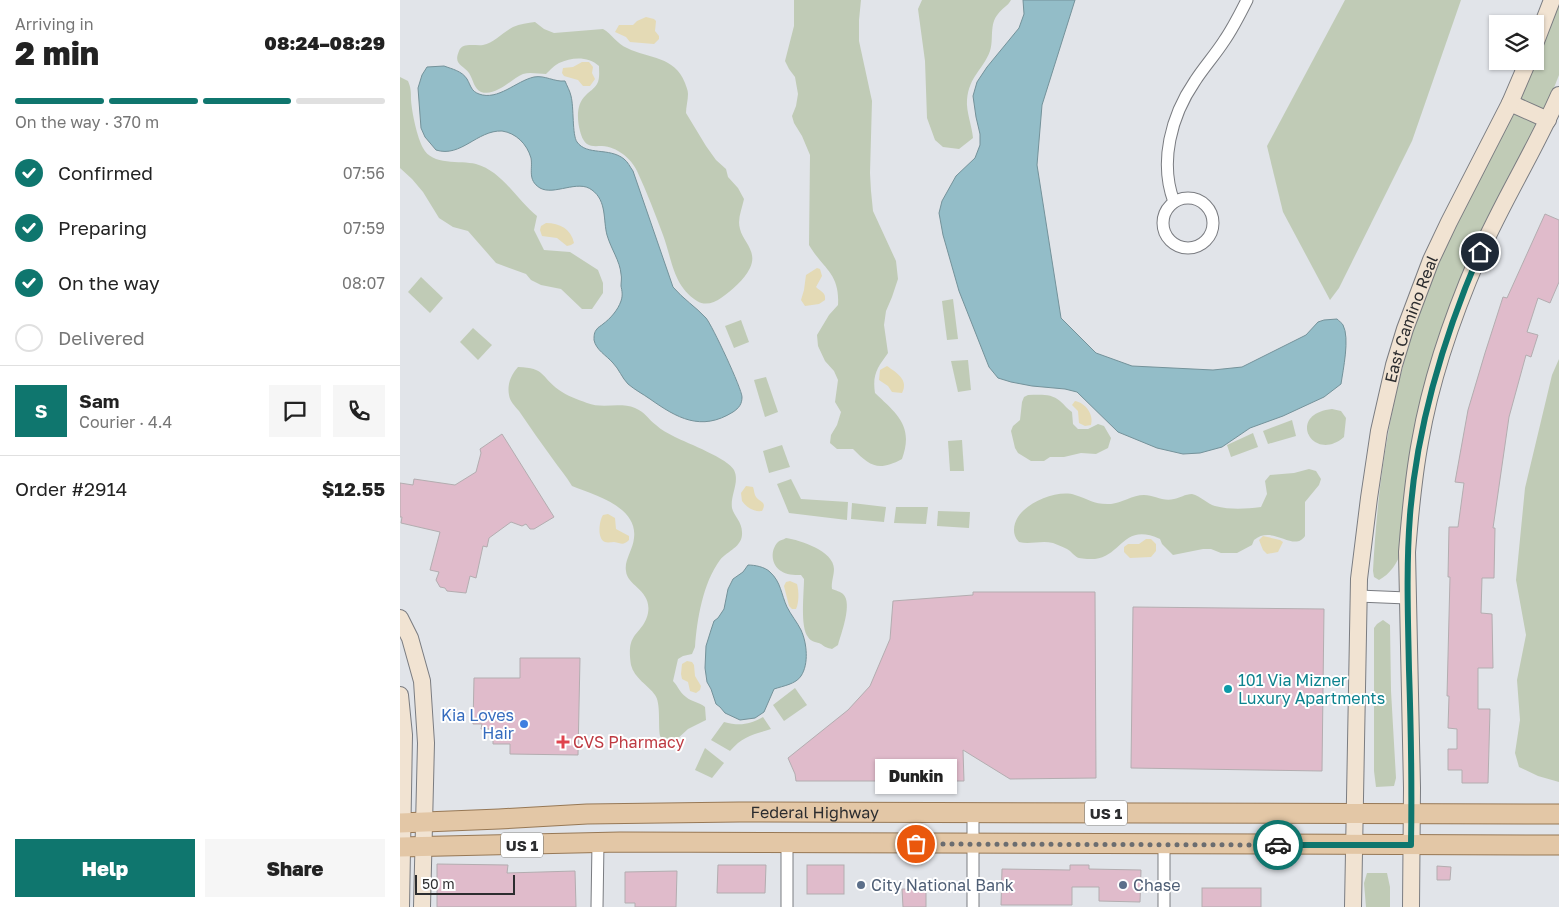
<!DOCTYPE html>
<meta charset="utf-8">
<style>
body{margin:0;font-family:"Golos Text",sans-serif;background:#f6f6f6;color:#222;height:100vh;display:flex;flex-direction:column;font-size:19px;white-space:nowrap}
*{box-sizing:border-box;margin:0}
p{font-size:16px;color:#767676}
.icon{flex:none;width:28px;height:28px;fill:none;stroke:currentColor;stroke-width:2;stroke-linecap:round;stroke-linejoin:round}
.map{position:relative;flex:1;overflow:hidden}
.sheet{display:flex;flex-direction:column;background:#fff;width:400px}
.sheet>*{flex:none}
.buttons{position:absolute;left:1089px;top:15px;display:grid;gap:10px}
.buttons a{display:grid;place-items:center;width:55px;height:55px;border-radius:0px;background:#fff;box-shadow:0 1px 4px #0004;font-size:25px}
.scale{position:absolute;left:15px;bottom:12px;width:100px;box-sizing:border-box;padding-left:5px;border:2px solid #2c2d2f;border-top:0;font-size:14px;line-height:18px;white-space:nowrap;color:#2c2d2f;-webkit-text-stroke:4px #fff;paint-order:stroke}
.pin{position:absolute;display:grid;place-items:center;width:42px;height:42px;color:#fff;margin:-21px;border:2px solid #fff;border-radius:50%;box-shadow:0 1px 5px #0007}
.courier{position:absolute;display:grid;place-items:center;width:50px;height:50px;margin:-25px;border:4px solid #0f766e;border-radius:50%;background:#fff;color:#222;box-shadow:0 1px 6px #0007}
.bubble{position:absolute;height:35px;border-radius:0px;background:#fff;box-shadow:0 1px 4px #0004;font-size:16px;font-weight:800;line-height:35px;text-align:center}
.overview em{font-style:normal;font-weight:800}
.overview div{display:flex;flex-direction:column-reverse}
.overview{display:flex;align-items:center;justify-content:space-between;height:85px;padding:0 15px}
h1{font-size:32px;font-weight:800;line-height:38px}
.bar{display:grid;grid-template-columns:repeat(4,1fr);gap:8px 5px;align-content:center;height:60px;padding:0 15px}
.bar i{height:6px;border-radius:4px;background:#e0e0e0}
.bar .current{background:#0f766e}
.bar p{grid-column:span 4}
.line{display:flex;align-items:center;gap:12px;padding:0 15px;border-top:1px solid #e0e0e0}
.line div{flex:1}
.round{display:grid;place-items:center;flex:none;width:52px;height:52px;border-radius:0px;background:#f6f6f6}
ol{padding:0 15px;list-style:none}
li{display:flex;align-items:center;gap:15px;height:55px}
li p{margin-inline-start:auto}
li .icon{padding:5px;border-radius:50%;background:#0f766e;color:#fff;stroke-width:4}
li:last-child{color:#767676}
li i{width:28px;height:28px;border:2px solid #e0e0e0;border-radius:50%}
.button{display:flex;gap:10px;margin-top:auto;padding:10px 15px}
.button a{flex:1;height:58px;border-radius:0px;background:#0f766e;color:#fff;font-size:20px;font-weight:800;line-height:58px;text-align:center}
.button a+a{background:#f6f6f6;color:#222}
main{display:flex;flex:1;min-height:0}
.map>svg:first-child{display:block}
</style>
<main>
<section class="sheet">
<div class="overview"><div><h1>2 min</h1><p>Arriving in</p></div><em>08:24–08:29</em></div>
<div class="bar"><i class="current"></i><i class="current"></i><i class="current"></i><i></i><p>On the way · 370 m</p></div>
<ol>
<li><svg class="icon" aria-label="check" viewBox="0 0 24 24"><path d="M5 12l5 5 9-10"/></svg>Confirmed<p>07:56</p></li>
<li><svg class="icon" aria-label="check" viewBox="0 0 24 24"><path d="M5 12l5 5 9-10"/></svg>Preparing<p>07:59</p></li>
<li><svg class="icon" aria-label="check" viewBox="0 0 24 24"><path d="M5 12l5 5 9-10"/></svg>On the way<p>08:07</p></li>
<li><i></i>Delivered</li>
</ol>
<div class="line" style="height:90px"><b class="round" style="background:#0f766e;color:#fff">S</b><div><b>Sam</b><p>Courier · 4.4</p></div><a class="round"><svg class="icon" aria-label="chat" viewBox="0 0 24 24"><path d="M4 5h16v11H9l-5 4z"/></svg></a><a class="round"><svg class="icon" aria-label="phone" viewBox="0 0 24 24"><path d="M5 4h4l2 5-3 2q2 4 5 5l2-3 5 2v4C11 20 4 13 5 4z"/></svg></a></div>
<div class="line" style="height:65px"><div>Order #2914</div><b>$12.55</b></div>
<div class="button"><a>Help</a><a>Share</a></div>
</section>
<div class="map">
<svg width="1159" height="907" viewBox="0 0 1159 907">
<rect width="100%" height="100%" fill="#e1e4e9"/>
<!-- green -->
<g fill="#c0cbb6">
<path d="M394 0H461L459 20V41L472 101 470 173 471 191 473 211 496 261 498 279 492 297 486 311 484 325 488 353C478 367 472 374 475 393 497 414 514 426 502 459 478 472 470 466 453 449H437L430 443 431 435 437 425 441 412 435 402 438 380 434 371 425 361 418 346 417 335 429 315 438 305C440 273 423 269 409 245L410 155 402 136 394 123 392 116 396 106 398 94 395 77 389 69 385 61 394 26Z"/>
<path d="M522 0H611C608 6 602 8 598 14 589 24 594 40 590 51 583 70 569 76 567 100 566 111 572 126 573 138L559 149 543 147 535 140 527 118 525 61 518 9Z"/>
<polygon points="945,0 1061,0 1012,141 939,288 930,300 883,212 867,146"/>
<polygon points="1159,2 1159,75 1148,103 1144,109 1139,111 1121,101 1120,98"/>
<path d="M135 22 144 29 154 33 203 29C212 34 217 44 227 48 249 59 275 56 285 83 286 86 288 90 288 94 288 100 286 107 286 113L306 146 316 160 326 169 328 177 338 188 344 199C342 209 337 219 340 229 343 242 358 251 350 268 344 280 332 290 321 298 314 303 305 306 297 301 273 286 272 259 263 235 255 214 247 192 237 171 231 158 217 147 202 146 197 146 191 147 187 144 183 141 181 135 180 131 177 119 176 104 186 95 190 91 194 89 197 84 200 79 199 72 199 66 188 56 172 57 159 63 155 65 150 70 146 74 139 74 130 72 123 74 111 79 96 97 81 92 74 89 73 79 69 73 63 65 53 65 59 51 62 42 75 46 83 45 94 43 103 32 113 27 120 24 128 23 135 22Z"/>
<path d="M0 77 8 81C11 88 11 92 11 100 12 113 17 137 23 148 32 166 60 160 76 164 102 171 117 200 137 216L134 230 144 250 170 252 198 270 203 283V293L192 309H182L161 289 141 285 131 280 126 274 96 263 68 231 53 227 39 218 23 192 12 179 0 168Z"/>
<path d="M1115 114H1120L1135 120 1137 125 1133 136C1117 165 1100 193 1085 222 1052 292 1025 368 1011 445 1008 465 1005 485 1003 505 1002 519 1005 538 1001 551 998 563 990 574 979 580L974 577 973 571C978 475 992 387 1025 296 1048 234 1080 177 1111 118Z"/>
<polygon points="21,277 43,298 30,313 8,292"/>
<polygon points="553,299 558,339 547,340 542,301"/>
<polygon points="341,320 349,342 334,348 325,326"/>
<polygon points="73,328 92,345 78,360 60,342"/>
<polygon points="1159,359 1159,782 1138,776 1119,767 1115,753 1120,720 1117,680 1126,635 1116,580 1125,488 1152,375"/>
<polygon points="568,360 571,390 558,392 551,361"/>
<path d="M118 367C146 368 140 376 159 390 167 396 177 399 187 403 202 409 220 402 235 408 245 412 248 419 256 425 261 430 268 433 275 437 287 443 329 459 334 470 340 482 330 495 332 508 334 516 342 522 342 532 343 547 328 550 320 560 303 583 297 619 295 647L292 654 283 656 278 659 273 681C278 686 280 693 286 697 292 702 299 702 305 707L306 720 288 729 275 741 263 740 260 736C258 725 261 703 255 695 248 685 234 678 231 665 230 659 229 649 231 643 235 631 245 628 248 613 252 590 227 586 226 571 224 560 233 550 234 538 238 507 195 495 172 486 166 476 159 468 152 458 141 443 130 427 119 411 115 406 110 402 109 395 107 384 111 375 118 367Z"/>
<polygon points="366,377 378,412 365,417 354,380"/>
<path d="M628 395C639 395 651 393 660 401 665 405 667 409 672 412L673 424 678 429H688L698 424 704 426 711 438 708 448 696 454 681 453 664 457H650L644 461H631L618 453 615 448 611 431 613 426 620 420 622 402 624 397Z"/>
<path d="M932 409 941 411 946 418 944 437C913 464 885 414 932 409Z"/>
<polygon points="892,420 896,436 868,444 863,431"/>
<polygon points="853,433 858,447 831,457 827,445"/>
<polygon points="562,440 564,471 550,471 548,441"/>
<polygon points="382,445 390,467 369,473 363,451"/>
<path d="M909 469 916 471 921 479 919 485 905 502V536C894 553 873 524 854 540L852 545 837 553H821L811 549H803L773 555 762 544 760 539C723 522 722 556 695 559 691 559 683 559 679 558 675 557 671 551 667 549 663 547 658 545 653 543 641 540 630 545 619 542 612 535 613 525 618 517 626 503 658 489 675 495 689 499 694 505 711 504 721 503 733 495 744 495 754 495 763 502 774 499 780 498 785 494 792 494 801 496 807 504 815 506 831 510 845 509 861 507L867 494 865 481 870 475 894 473Z"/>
<polygon points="391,479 401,499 448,502 447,520 389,513 377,484"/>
<polygon points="452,503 486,507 484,522 451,519"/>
<polygon points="496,507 528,507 526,524 494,523"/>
<polygon points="538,511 570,512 569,528 537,526"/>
<path d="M386 538C400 540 434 551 434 569 434 576 431 582 432 589 435 590 441 592 443 594 453 603 441 634 438 645L432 649C427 648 425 647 421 644 417 642 411 642 408 637 400 627 404 593 404 579L401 575C394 575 386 575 381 571 371 565 370 550 378 542 380 540 383 540 386 538Z"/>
<polygon points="983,620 990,625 991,691 996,778 994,786 976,787 974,771 974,628 977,624"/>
<polygon points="395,688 407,705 384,721 373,705"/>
<path d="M363 717 371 729C352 735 343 736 330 751L311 740 324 722C339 726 349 725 363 717Z"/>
<polygon points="305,748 324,763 312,778 295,770"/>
<polygon points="967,873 987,873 990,887 990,907 966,907 964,883"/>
</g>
<!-- sand -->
<g fill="#e4dab5">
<polygon points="246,17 254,19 256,21 255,31 259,36 259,39 254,44 230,42 226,37 215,32 219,25 233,25 237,21"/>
<polygon points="182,62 189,62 193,67 192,73 195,79 190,86 183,86 178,80 164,76 162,73 163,68 173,67"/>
<path d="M146 223C160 223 171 229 174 243L171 245 167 246 157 238 142 236 140 230 141 226Z"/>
<path d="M417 268 420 269 422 276 416 287C421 292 426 292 425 300L419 304 405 306 401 300 404 290 406 275Z"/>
<path d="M487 366C497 373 509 380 502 393L492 392 488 386 479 380 480 370Z"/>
<path d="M675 401C686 403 694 415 691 425L685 426 679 423 678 411 672 405Z"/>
<path d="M346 486 353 487C354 490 354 492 355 495 358 503 368 500 362 511 354 512 347 508 342 501L341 493Z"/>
<path d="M208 514 215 518 216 529 229 536V540C223 546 221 543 214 542 211 542 208 543 205 542 197 539 199 521 203 515Z"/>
<polygon points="863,536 880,540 883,542 878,552 867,554 863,550 859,540"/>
<polygon points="746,539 751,539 756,544 756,551 751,557 730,558 724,552 724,547 728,544 739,544"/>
<path d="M390 581 397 584C399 591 399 603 396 609H392L389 606 384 586 386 582Z"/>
<polygon points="287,661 292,662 294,665 295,676 301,686 300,690 296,693 290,691 288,682 282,679 281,674 282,664"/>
</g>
<!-- water -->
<g fill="#93bdc8" stroke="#74929a">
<path d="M623 0H675L642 105 637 165 661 318 696 353 732 366 813 370 842 367 906 335 918 322 924 320 937 319C939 321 942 323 943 325 950 338 943 370 941 384L924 397 883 416 850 428 822 447 800 453 783 454 757 448 718 432 677 392 665 389 632 386 611 382 598 378 589 367 559 291 543 235 539 213 542 201 556 176 575 158 580 145V134L576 117 573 96 577 82 587 67 619 28 624 14Z"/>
<path d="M44 66C52 69 62 71 67 79 71 86 71 91 79 94 98 101 116 81 134 77 145 75 154 82 165 81 167 86 170 91 171 96 174 107 172 135 177 142 187 156 209 147 224 159 228 162 230 167 233 171L273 287C283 299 296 307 306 318 312 325 342 389 342 397 342 404 339 408 333 412 301 432 277 418 250 399 243 394 235 390 228 384 222 378 219 369 213 363 206 355 196 350 194 340 194 336 194 332 197 329 198 327 201 326 203 324 210 319 218 310 221 301 223 295 222 291 221 286 221 282 222 278 221 274 220 261 211 249 207 235 203 220 207 201 192 190 178 179 154 196 140 188 127 180 133 169 131 158 127 144 116 133 102 131 77 130 61 158 36 150L25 137 21 128 18 88 22 75 27 67Z"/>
<path d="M348 565C355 565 365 567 370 572 381 582 381 594 387 607 391 615 397 622 401 630 407 643 409 664 401 676 396 684 383 686 374 689L364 712 355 718 340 720 325 713 320 707 316 704 311 689 307 682 305 668 306 646 311 630 314 621 318 618 324 609 328 589 333 579 343 572Z"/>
</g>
<!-- building -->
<g fill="#e0bbcb" stroke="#b3adb0">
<polygon points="1145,214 1159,220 1159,282 1150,303 1138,298 1127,332 1138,335 1131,357 1126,355 1109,417 1093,528 1095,528 1094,578 1082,578 1081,613 1092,614 1093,668 1078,668 1078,709 1090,709 1088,783 1062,783 1062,770 1048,770 1048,749 1057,749 1057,729 1048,728 1049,696 1047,696 1050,577 1048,577 1049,527 1058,527 1064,483 1055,482 1068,410 1085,353 1103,297 1107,298"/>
<polygon points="102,434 154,517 134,529 130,529 126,524 122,526 111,522 89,538 87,547 83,546 76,578 70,576 66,593 47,591 45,588 40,587 36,580 39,572 30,570 40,532 1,523 2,517 0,517 0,483 13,485 14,479 55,485 76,472 81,453 80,449"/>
<polygon points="573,592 695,592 696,778 610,779 563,750 564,781 396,781 395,774 388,758 448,710 470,686 490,639 493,601 573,595"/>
<polygon points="733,607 924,609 922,771 731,768"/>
<polygon points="120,658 180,658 178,755 110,754 110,744 93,744 93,729 81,729 82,724 73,724 74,678 120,678"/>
<polygon points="37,864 108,865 107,873 175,871 176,907 37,907"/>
<polygon points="318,865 366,865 365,893 317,893"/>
<rect x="407" y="865" width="37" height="29"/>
<polygon points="670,865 689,865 689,869 741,870 740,902 699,901 699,887 672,887 672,905 601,905 602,869 670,870"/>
<polygon points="1037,866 1051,867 1050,880 1037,880"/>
<polygon points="277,871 276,907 235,907 235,903 225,903 225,872"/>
<rect x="802" y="888" width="59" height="19"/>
<polygon points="502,889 526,889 526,907 503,907"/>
</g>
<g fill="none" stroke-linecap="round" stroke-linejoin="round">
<defs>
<g id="street">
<circle cx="788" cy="223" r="25"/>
<path d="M774 202C759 162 771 116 795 81 804 67 815 55 824 41 833 28 840 14 847 0"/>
<polyline points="958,596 1007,598"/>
<polyline points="197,907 198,843"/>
<polyline points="387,907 387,844"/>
<polyline points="573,907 573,812"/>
<polyline points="764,907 764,844"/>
</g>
<g id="secondary">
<polyline points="1135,44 1152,0"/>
<polyline points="1110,103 1148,120"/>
<polyline points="0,618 10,638 22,681 26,743 22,907"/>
<polyline points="0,695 4,735 1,907"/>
<path id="s1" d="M953 907 959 579 969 498 979 431 994 365 1005 329 1031 260 1049 222 1110 103 1128 61"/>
<path d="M1011 907 1012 788 1007 552C1010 515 1013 479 1020 442 1031 378 1053 315 1079 255 1103 200 1135 150 1159 95"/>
</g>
<g id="primary">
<path id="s2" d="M0 823 99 819 187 814 339 812 1159 814"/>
<polyline points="0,847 220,842 1159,845"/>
</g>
</defs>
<!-- street casing -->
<use href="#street" stroke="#7a7c81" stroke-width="13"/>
<!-- secondary casing -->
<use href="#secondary" stroke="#7a7c81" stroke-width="18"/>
<!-- primary casing -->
<use href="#primary" stroke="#977855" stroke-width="21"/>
<!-- street -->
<use href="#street" stroke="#fff" stroke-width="11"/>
<!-- secondary -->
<use href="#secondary" stroke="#f1e3d2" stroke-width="16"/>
<!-- primary -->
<use href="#primary" stroke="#e3c7a6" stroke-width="19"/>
</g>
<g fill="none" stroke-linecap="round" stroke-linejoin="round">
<!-- done -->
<polyline stroke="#6b6d70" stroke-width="5" stroke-dasharray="0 9" points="516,844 878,845"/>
<!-- route -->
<path stroke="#0f766e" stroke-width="6" d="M878 845H1011C1012 787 1011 729 1009 670 1008 619 1006 567 1010 515 1017 424 1044 336 1080 252"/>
</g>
<!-- markers -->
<circle fill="#0f9aa8" stroke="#fff" stroke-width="2" cx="828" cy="689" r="5"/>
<circle fill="#3f7fe0" stroke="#fff" stroke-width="2" cx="124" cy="724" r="5"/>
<path fill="#e0444e" stroke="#fff" stroke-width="2" d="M160.5 734.5h5v5h5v5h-5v5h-5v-5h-5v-5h5z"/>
<g fill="#5c6f8a" stroke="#fff" stroke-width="2">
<circle cx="461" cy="885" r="5"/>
<circle cx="723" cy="885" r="5"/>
</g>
<g text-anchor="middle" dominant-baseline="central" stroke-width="4" stroke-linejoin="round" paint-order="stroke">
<!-- shield labels -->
<g fill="#fff" stroke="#6b6c6d" stroke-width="1">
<rect x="685" y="800.5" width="42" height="25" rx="4"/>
<rect x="101" y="832.5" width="42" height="25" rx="4"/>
</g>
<g font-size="15" font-weight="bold" fill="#2c2d2f">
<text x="706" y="813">US 1</text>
<text x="122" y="845">US 1</text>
</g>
<!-- street labels -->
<g font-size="16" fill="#2c2d2f" stroke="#fff">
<text stroke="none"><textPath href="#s1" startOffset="594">East Camino Real</textPath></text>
<text stroke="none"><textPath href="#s2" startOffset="415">Federal Highway</textPath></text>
</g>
<!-- culture labels -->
<g font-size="16" fill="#0d838f" stroke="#fff" text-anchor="start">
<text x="838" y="680">101 Via Mizner<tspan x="838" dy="18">Luxury Apartments</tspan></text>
</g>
<!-- shop labels -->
<g font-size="16" fill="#366cbe" stroke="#fff" text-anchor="end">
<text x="114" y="715">Kia Loves<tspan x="114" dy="18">Hair</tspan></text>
</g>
<!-- health labels -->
<g font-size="16" fill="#be3a42" stroke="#fff" text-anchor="start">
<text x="173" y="742">CVS Pharmacy</text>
</g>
<!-- service labels -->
<g font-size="16" fill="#4e5e75" stroke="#fff" text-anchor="start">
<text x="471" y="885">City National Bank</text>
<text x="733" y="885">Chase</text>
</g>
</g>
</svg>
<div class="buttons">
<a><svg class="icon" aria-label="layers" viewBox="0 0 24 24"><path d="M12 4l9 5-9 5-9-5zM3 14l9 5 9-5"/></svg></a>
</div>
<div class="scale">50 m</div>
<div class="pin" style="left:516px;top:844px;background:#ea580c"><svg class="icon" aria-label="bag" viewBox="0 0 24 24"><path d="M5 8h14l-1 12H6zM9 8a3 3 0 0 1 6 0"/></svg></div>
<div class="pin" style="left:1080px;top:252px;background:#1f2937"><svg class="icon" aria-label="home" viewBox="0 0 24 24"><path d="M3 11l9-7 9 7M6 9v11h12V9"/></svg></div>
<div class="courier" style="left:878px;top:845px"><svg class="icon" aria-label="car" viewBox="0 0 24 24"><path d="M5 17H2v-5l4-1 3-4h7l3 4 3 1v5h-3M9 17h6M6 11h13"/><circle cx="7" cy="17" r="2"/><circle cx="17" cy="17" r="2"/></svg></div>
<div class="bubble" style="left:475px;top:759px;width:82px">Dunkin</div>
</div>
</main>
